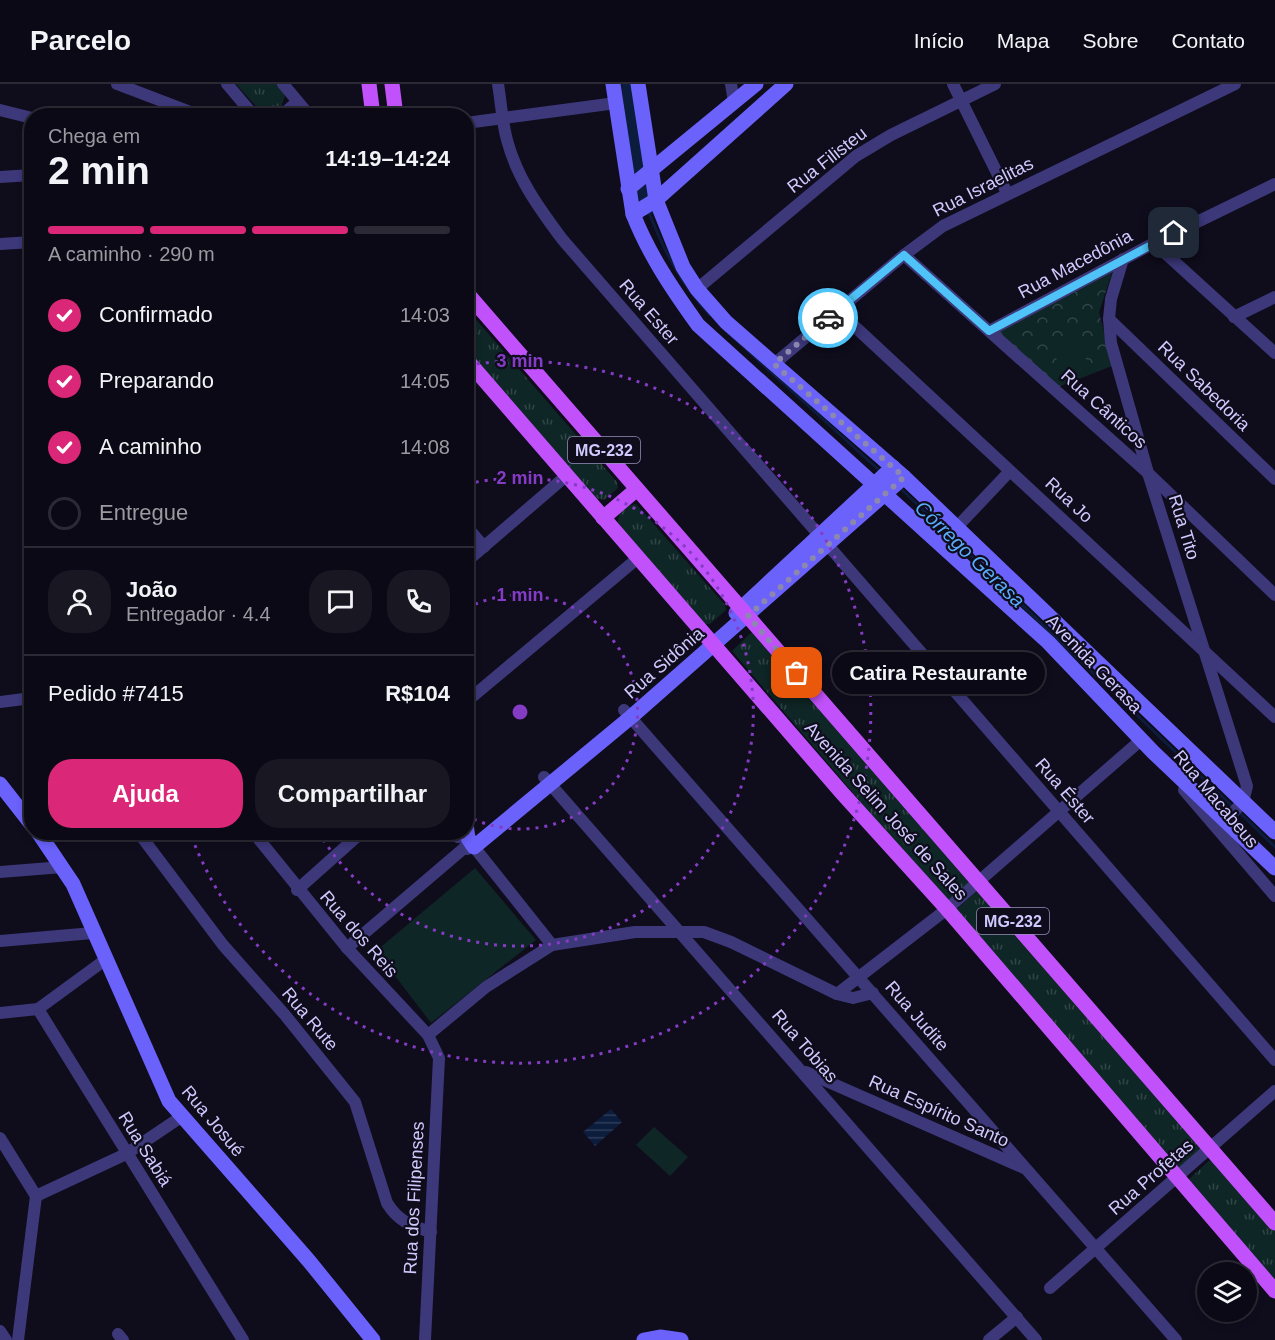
<!DOCTYPE html>
<html lang="pt">
<meta charset="utf-8">
<style>
body{margin:0;font-family:Arial,sans-serif;background:#191722;color:#f1f3f6;height:100vh;display:flex;flex-direction:column;font-size:22px;white-space:nowrap}
*{box-sizing:border-box;margin:0}
p{font-size:20px;color:#9a9aa0}
.icon{flex:none;width:33px;height:33px;fill:none;stroke:currentColor;stroke-width:2;stroke-linecap:round;stroke-linejoin:round}
.map{position:relative;flex:1;overflow:hidden}
.side{position:absolute;left:24px;top:24px;width:450px;height:732px;display:flex;flex-direction:column;background:#0b0915;border-radius:24px;box-shadow:0 3px 9px #0003,0 0 0 2px #2b2a34}
.side>*{flex:none}
.controls{position:absolute;left:1197px;top:1178px;display:grid;gap:12px}
.controls a{display:grid;place-items:center;width:60px;height:60px;border-radius:50%;background:#0b0915;box-shadow:0 3px 9px #0003,0 0 0 2px #2b2a34;font-size:30px}
.pin{position:absolute;display:grid;place-items:center;width:51px;height:51px;color:#fff;margin:-26px;border-radius:12px;box-shadow:0 3px 9px #0006}
.courier{position:absolute;display:grid;place-items:center;width:60px;height:60px;margin:-30px;border:4px solid #4fc3f7;border-radius:50%;background:#fff;color:#222;box-shadow:0 2px 8px #0007}
.bubble{position:absolute;height:42px;border-radius:21px;background:#0b0915;box-shadow:0 3px 9px #0003,0 0 0 2px #2b2a34;font-size:20px;font-weight:700;line-height:42px;text-align:center}
.summary em{font-style:normal;font-weight:700}
.summary div{display:flex;flex-direction:column-reverse}
.summary{display:flex;align-items:center;justify-content:space-between;height:102px;padding:0 24px}
h1{font-size:39px;font-weight:700;line-height:45px}
.bar{display:grid;grid-template-columns:repeat(4,1fr);gap:9px 6px;align-content:center;height:72px;padding:0 24px}
.bar i{height:8px;border-radius:4px;background:#2b2a34}
.bar .on{background:#db2777}
.bar p{grid-column:span 4}
.line{display:flex;align-items:center;gap:15px;padding:0 24px;border-top:2px solid #2b2a34}
.line div{flex:1}
.round{display:grid;place-items:center;flex:none;width:63px;height:63px;border-radius:24px;background:#191722}
ol{padding:0 24px;list-style:none}
li{display:flex;align-items:center;gap:18px;height:66px}
li p{margin-inline-start:auto}
li .icon{padding:6px;border-radius:50%;background:#db2777;color:#fff;stroke-width:4}
li:last-child{color:#9a9aa0}
li i{width:33px;height:33px;border:3px solid #2b2a34;border-radius:50%}
.cta{display:flex;gap:12px;margin-top:auto;padding:12px 24px}
.cta a{flex:1;height:69px;border-radius:24px;background:#db2777;color:#fff;font-size:24px;font-weight:700;line-height:69px;text-align:center}
.cta a+a{background:#191722;color:#f1f3f6}
header{display:flex;align-items:center;gap:36px;box-sizing:border-box;height:84px;padding:0 30px;background:#0b0915;border-bottom:2px solid #2b2a34}
header strong{font-size:28px}
nav{display:flex;gap:33px;margin-inline-start:auto;font-size:21px}
.map>svg:first-child{display:block}
</style>
<header>
<strong>Parcelo</strong>
<nav><a>Início</a><a>Mapa</a><a>Sobre</a><a>Contato</a></nav>
</header>
<div class="map">
<svg width="1275" height="1256" viewBox="0 0 1275 1256">
<defs>
<pattern id="grass-tufts" width="24" height="20" patternUnits="userSpaceOnUse" patternTransform="scale(1.5)"><rect width="24" height="20" fill="#0f2626"/><path d="M3 7l-1-3M5 7V3M7 7l1-3M15 17l-1-3M17 17v-4M19 17l1-3" fill="none" stroke="#314447"/></pattern>
<pattern id="forest-crowns" width="20" height="18" patternUnits="userSpaceOnUse" patternTransform="scale(1.5)"><rect width="20" height="18" fill="#0f2626"/><path d="M2 6a3 3 0 1 1 6 0M12 15a3 3 0 1 1 6 0" fill="none" stroke="#314447"/></pattern>
<pattern id="water-rules" width="6" height="5" patternUnits="userSpaceOnUse" patternTransform="scale(1.5)"><rect width="6" height="5" fill="#0b1c3c"/><path d="M0 2.5h6" fill="none" stroke="#2e3c59"/></pattern>
</defs>
<rect width="100%" height="100%" fill="#0f0c1c"/>
<!-- grass -->
<g fill="url(#grass-tufts)">
<polygon points="236,0 279,0 285,12 281,23 264,31"/>
<polygon points="466,224 617,398 618,404 604,416 596,414 467,266"/>
<path d="M636 420 725 521 726 526 710 540H705L618 439C618 428 625 421 636 420Z"/>
<polygon points="753,547 971,797 947,819 732,567"/>
<polygon points="979,805 1202,1063 1179,1087 955,827"/>
<polygon points="1212,1074 1275,1147 1275,1197 1189,1095"/>
</g>
<!-- forest -->
<polygon fill="url(#forest-crowns)" points="1113,186 1099,228 1112,282 1058,303 996,249"/>
<!-- pitch -->
<g fill="#0f2626">
<polygon points="1074,253 1092,286 1067,296 1051,264"/>
<polygon points="475,784 536,856 431,939 376,867"/>
<polygon points="654,1043 688,1073 670,1092 636,1061"/>
</g>
<!-- water -->
<polygon fill="url(#water-rules)" points="611,1025 622,1038 595,1062 583,1048"/>
<g fill="none" stroke-linecap="round" stroke-linejoin="round">
<!-- stream -->
<g stroke="#0b1c3c" stroke-width="3">
<path d="M648 126C663 165 681 200 710 231"/>
<polyline points="725,246 880,387"/>
<polyline points="899,403 1234,724"/>
<polyline points="1239,728 1275,763"/>
</g>
<!-- river -->
<polyline stroke="#0b1c3c" stroke-width="18" points="630,0 647,122"/>
<!-- street -->
<g stroke="#3c387a" stroke-width="12">
<polyline points="117,0 201,32"/>
<polyline points="227,0 254,32"/>
<polyline points="283,0 310,32"/>
<path d="M498 0C501 18 502 38 507 56 517 94 539 124 562 155L1275 976"/>
<polyline points="731,0 734,18"/>
<polyline points="953,0 1007,109"/>
<polyline points="0,26 32,34"/>
<polyline points="281,32 297,18"/>
<polyline points="466,39 616,19"/>
<polyline points="0,93 32,91"/>
<polyline points="1154,159 1275,269"/>
<polyline points="0,160 32,158"/>
<polyline points="904,171 1148,389 1275,511"/>
<polyline points="1123,175 1111,215 1109,235 1111,259 1148,389 1247,702 1243,718 1225,737"/>
<polyline points="697,205 856,72 891,51 995,0"/>
<polyline points="837,226 1275,633"/>
<polyline points="1234,233 1275,213"/>
<polyline points="1109,235 1275,395"/>
<polyline points="989,247 1154,159 1275,100"/>
<polyline points="774,280 904,171 943,142 1235,0"/>
<polyline points="466,442 484,463"/>
<polyline points="957,443 1010,387"/>
<polyline points="466,478 566,392"/>
<polyline points="0,618 32,614"/>
<polyline points="466,618 638,474"/>
<polyline points="624,626 1176,1256"/>
<polyline points="544,693 1036,1256"/>
<polyline points="1184,706 1275,812"/>
<path d="M138 748 223 861 285 931 355 1018 387 1119C398 1137 411 1142 431 1148"/>
<polyline points="253,748 347,864 428,951 439,974 425,1256"/>
<polyline points="442,748 458,753 468,752"/>
<polyline points="467,765 474,763 552,861"/>
<polyline points="0,788 63,783"/>
<polyline points="297,806 362,748"/>
<polyline points="0,857 93,849"/>
<polyline points="347,864 463,765 469,757"/>
<polyline points="837,910 947,825 1141,656"/>
<polyline points="38,925 243,1256"/>
<polyline points="38,925 105,876"/>
<polyline points="0,929 38,925"/>
<polyline points="428,951 486,903 552,861 635,848 704,848 731,858 837,910 853,914 873,909"/>
<polyline points="806,988 1024,1084"/>
<polyline points="0,1054 36,1112"/>
<polyline points="36,1112 126,1070 181,1033"/>
<polyline points="1050,1204 1275,1007"/>
<polyline points="0,1247 6,1256"/>
<polyline points="118,1250 123,1256"/>
<polyline points="18,1256 36,1112"/>
<polyline points="989,1256 1017,1233"/>
</g>
<!-- secondary -->
<g stroke="#6a62fb" stroke-width="15">
<path d="M613 0 633 130C649 171 673 206 698 241L1048 558 1153 668 1275 784"/>
<polyline points="638,0 656,116 683,183 697,205 726,238 904,393 1275,748"/>
<polyline points="628,105 756,0"/>
<polyline points="633,130 656,116 786,0"/>
<polyline points="736,529 893,383"/>
<polyline points="0,700 32,741"/>
<polyline points="466,740 468,754 474,763 631,633 904,393"/>
<polyline points="38,748 73,800 169,1017 309,1177 373,1256"/>
<polyline points="644,1256 660,1253 681,1256"/>
</g>
<!-- primary -->
<g stroke="#c152fb" stroke-width="15">
<polyline points="369,0 373,32"/>
<polyline points="392,0 396,32"/>
<polyline points="466,208 1275,1139"/>
<polyline points="466,275 842,709 947,825 1275,1207"/>
<polyline points="603,434 637,405"/>
</g>
</g>
<g fill="none" stroke-linecap="round" stroke-linejoin="round">
<!-- done -->
<polyline stroke="#8c87af" stroke-width="6" stroke-dasharray="0 10.8" points="797,589 748,532 904,393 774,280 828,234"/>
<!-- route -->
<polyline stroke="#4fc3f7" stroke-width="8" points="828,234 904,171 989,247 1174,149"/>
</g>
<!-- distance rings -->
<g fill="none" stroke="#843cc5" stroke-width="3" stroke-dasharray="3 6">
<path d="M467 524A117 117 0 1 1 467 732"/>
<path d="M467 400A234 234 0 1 1 319 749"/>
<path d="M468 281A351 351 0 1 1 191 751"/>
</g>
<g text-anchor="middle" dominant-baseline="central" stroke-width="4.5" stroke-linejoin="round" paint-order="stroke">
<!-- shield labels -->
<g fill="#0f0c1c" stroke="#9690ba" stroke-width="1.5">
<rect x="568" y="353" width="72" height="26" rx="4.5"/>
<rect x="977" y="824" width="72" height="26" rx="4.5"/>
</g>
<g font-size="16" font-weight="bold" fill="#d0c9fe">
<text x="604" y="366">MG-232</text>
<text x="1013" y="837">MG-232</text>
</g>
<!-- street labels -->
<g font-size="18" fill="#d0c9fe" stroke="#0f0c1c">
<text transform="translate(827 76) rotate(-38)">Rua Filisteu</text>
<text transform="translate(983 103) rotate(-27)">Rua Israelitas</text>
<text transform="translate(1075 180) rotate(-28)">Rua Macedônia</text>
<text transform="translate(649 228) rotate(49)">Rua Ester</text>
<text transform="translate(1204 302) rotate(44)">Rua Sabedoria</text>
<text transform="translate(1104 325) rotate(42)">Rua Cânticos</text>
<text transform="translate(1069 416) rotate(43)">Rua Jo</text>
<text transform="translate(1184 443) rotate(73)">Rua Tito</text>
<text transform="translate(664 579) rotate(-41)">Rua Sidônia</text>
<text transform="translate(1094 580) rotate(46)">Avenida Gerasa</text>
<text transform="translate(1065 707) rotate(49)">Rua Éster</text>
<text transform="translate(1216 715) rotate(50)">Rua Macabeus</text>
<text transform="translate(886 727) rotate(48)">Avenida Selim José de Sales</text>
<text transform="translate(359 850) rotate(49)">Rua dos Reis</text>
<text transform="translate(917 932) rotate(49)">Rua Judite</text>
<text transform="translate(310 935) rotate(50)">Rua Rute</text>
<text transform="translate(805 962) rotate(49)">Rua Tobias</text>
<text transform="translate(939 1027) rotate(24)">Rua Espírito Santo</text>
<text transform="translate(213 1037) rotate(50)">Rua Josué</text>
<text transform="translate(145 1065) rotate(58)">Rua Sabiá</text>
<text transform="translate(1151 1093) rotate(-41)">Rua Profetas</text>
<text transform="translate(414 1114) rotate(-87)">Rua dos Filipenses</text>
</g>
<!-- water labels -->
<g font-size="20" font-style="italic" fill="#59abfb" stroke="#0f0c1c">
<text transform="translate(970 470) rotate(44)">Córrego Gerasa</text>
</g>
</g>
<circle cx="520" cy="628" r="9" fill="#843cc5" stroke="#0f0c1c" stroke-width="3"/>
<g font-size="18" text-anchor="middle" font-weight="bold" fill="#843cc5" stroke="#0f0c1c" stroke-width="4.5" stroke-linejoin="round" paint-order="stroke">
<text x="520" y="283">3 min</text>
<text x="520" y="400">2 min</text>
<text x="520" y="517">1 min</text>
</g>
</svg>
<div class="controls">
<a><svg class="icon" aria-label="layers" viewBox="0 0 24 24"><path d="M12 4l9 5-9 5-9-5zM3 14l9 5 9-5"/></svg></a>
</div>
<div class="pin" style="left:797px;top:589px;background:#ea580c"><svg class="icon" aria-label="bag" viewBox="0 0 24 24"><path d="M5 8h14l-1 12H6zM9 8a3 3 0 0 1 6 0"/></svg></div>
<div class="pin" style="left:1174px;top:149px;background:#1f2937"><svg class="icon" aria-label="home" viewBox="0 0 24 24"><path d="M3 11l9-7 9 7M6 9v11h12V9"/></svg></div>
<div class="courier" style="left:828px;top:234px"><svg class="icon" aria-label="car" viewBox="0 0 24 24"><path d="M5 17H2v-5l4-1 3-4h7l3 4 3 1v5h-3M9 17h6M6 11h13"/><circle cx="7" cy="17" r="2"/><circle cx="17" cy="17" r="2"/></svg></div>
<div class="bubble" style="left:832px;top:568px;width:213px">Catira Restaurante</div>
<section class="side">
<div class="summary"><div><h1>2 min</h1><p>Chega em</p></div><em>14:19–14:24</em></div>
<div class="bar"><i class="on"></i><i class="on"></i><i class="on"></i><i></i><p>A caminho · 290 m</p></div>
<ol>
<li><svg class="icon" aria-label="check" viewBox="0 0 24 24"><path d="M5 12l5 5 9-10"/></svg>Confirmado<p>14:03</p></li>
<li><svg class="icon" aria-label="check" viewBox="0 0 24 24"><path d="M5 12l5 5 9-10"/></svg>Preparando<p>14:05</p></li>
<li><svg class="icon" aria-label="check" viewBox="0 0 24 24"><path d="M5 12l5 5 9-10"/></svg>A caminho<p>14:08</p></li>
<li><i></i>Entregue</li>
</ol>
<div class="line" style="height:108px"><a class="round"><svg class="icon" aria-label="person" viewBox="0 0 24 24"><circle cx="12" cy="8" r="4"/><path d="M4 21q1-7 8-7t8 7"/></svg></a><div><b>João</b><p>Entregador · 4.4</p></div><a class="round"><svg class="icon" aria-label="chat" viewBox="0 0 24 24"><path d="M4 5h16v11H9l-5 4z"/></svg></a><a class="round"><svg class="icon" aria-label="phone" viewBox="0 0 24 24"><path d="M5 4h4l2 5-3 2q2 4 5 5l2-3 5 2v4C11 20 4 13 5 4z"/></svg></a></div>
<div class="line" style="height:78px"><div>Pedido #7415</div><b>R$104</b></div>
<div class="cta"><a>Ajuda</a><a>Compartilhar</a></div>
</section>
</div>
